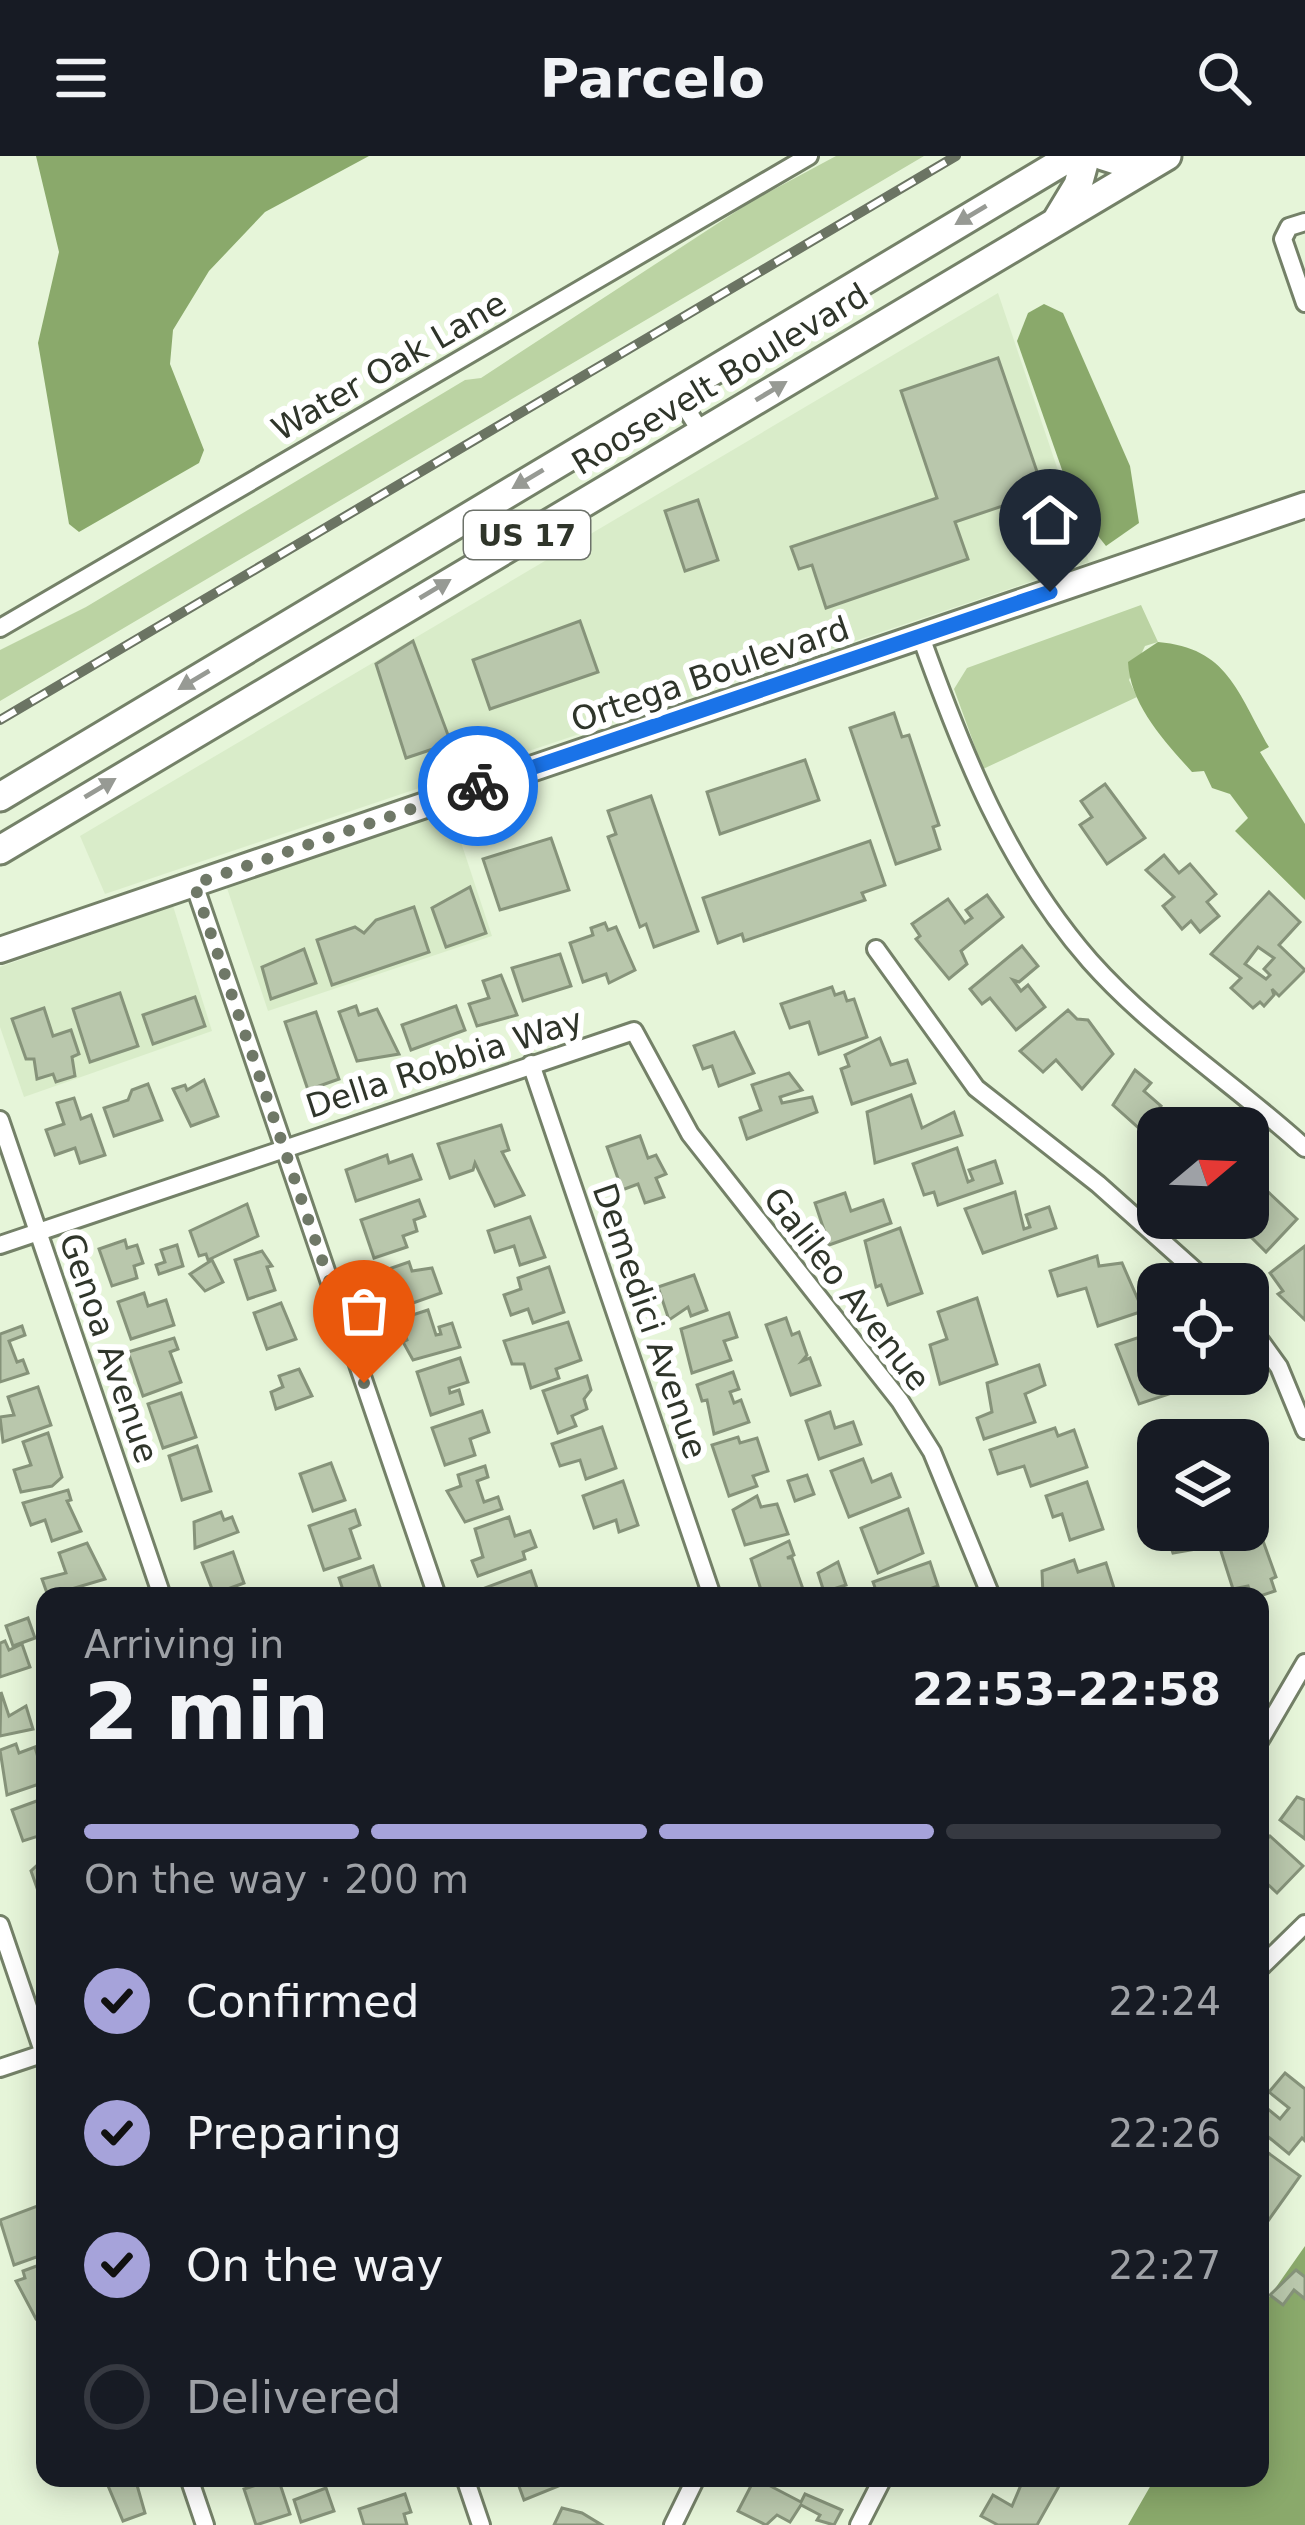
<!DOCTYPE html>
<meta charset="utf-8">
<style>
body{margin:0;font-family:"DejaVu Sans",sans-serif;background:#20242c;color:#f1f3f6;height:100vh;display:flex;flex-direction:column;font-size:45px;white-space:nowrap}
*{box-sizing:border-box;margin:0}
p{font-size:39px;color:#9ea1a6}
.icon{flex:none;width:66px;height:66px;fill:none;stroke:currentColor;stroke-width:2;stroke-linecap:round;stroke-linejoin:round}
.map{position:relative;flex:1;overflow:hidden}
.panel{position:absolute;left:36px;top:1431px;width:1233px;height:900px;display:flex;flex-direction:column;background:#171b24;border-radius:24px;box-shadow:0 6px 30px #0003}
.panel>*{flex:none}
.needle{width:78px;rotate:71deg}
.controls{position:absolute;left:1137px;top:951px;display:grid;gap:24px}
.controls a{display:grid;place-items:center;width:132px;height:132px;border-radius:24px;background:#171b24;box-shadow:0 6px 30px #0003;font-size:60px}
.pin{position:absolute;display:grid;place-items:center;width:102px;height:102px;color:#fff;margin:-123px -51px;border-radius:50% 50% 50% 0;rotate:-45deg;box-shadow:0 0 12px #0007}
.pin .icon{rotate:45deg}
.courier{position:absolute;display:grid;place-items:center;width:120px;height:120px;margin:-60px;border:9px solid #1a73e8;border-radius:50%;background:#fff;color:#222;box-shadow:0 3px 15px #0007}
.head em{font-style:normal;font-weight:600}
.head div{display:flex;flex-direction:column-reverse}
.head{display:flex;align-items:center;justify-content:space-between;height:204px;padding:0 48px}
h1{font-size:78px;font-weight:600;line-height:90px}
.bar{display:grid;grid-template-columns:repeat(4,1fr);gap:18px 12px;align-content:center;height:144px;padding:0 48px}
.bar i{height:15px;border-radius:9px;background:#363941}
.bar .on{background:#a6a3da}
.bar p{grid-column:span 4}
ol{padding:0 48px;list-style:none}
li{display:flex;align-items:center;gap:36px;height:132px}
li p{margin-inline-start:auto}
li .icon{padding:12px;border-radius:50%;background:#a6a3da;color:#111;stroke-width:4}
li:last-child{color:#9ea1a6}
li i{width:66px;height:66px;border:6px solid #363941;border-radius:50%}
header{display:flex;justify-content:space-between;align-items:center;height:156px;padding:0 48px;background:#171b24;font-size:54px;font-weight:600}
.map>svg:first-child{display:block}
</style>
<header><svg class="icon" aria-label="menu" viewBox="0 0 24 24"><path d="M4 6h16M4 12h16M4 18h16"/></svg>Parcelo<svg class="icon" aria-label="search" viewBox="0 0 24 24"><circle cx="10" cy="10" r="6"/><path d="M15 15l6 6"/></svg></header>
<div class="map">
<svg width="1305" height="2369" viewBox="0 0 1305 2369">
<rect width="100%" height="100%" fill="#e6f5d9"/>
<!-- built -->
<g fill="#d9ecc9">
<polygon points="998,137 1089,406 105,738 80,680"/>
<polygon points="450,653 492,780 268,855 226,729"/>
<polygon points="173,750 212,875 24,941 0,871 0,811"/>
</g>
<!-- green -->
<g fill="#bbd3a3">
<polygon points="836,0 924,0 0,545 0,494 86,451 465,224 481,222 752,45"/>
<polygon points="1141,449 1158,486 1145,490 1129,524 1137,541 983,613 954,533 967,512"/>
</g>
<!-- water -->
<g fill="#8aa96b">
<polygon points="36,0 369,0 265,56 209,115 173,174 170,208 204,294 199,307 79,376 69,368 38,187 59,96"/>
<polygon points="1044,148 1063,157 1130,310 1139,367 1106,390 1075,351 1017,185 1028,157"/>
<path d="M1158 486C1228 492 1237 536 1269 591L1260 596 1305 668V744L1235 675 1248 662 1230 638 1212 632 1204 615 1192 616C1165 586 1130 549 1128 506Z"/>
<polygon points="1305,2090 1305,2369 1128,2369 1155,2322 1260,2322 1260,2154"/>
</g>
<!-- building -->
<g fill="#b9c7ac" stroke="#86937a" stroke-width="3" fill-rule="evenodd">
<polygon points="998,202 1044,336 955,366 968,403 826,452 812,409 799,413 791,391 937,342 901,235"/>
<polygon points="698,344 718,404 685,415 665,355"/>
<polygon points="580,465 598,516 490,553 473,504"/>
<polygon points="413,485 451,587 406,602 376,508"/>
<polygon points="894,557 902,581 909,579 939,669 933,671 940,693 896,708 850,572"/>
<polygon points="805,604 819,644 720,678 707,636"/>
<polygon points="1105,628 1145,682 1107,708 1080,669 1092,661 1081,645"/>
<polygon points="651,640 698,775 654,791 646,768 640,771 608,681 616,678 608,655"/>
<polygon points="551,682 569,734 500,754 483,703"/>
<polygon points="870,685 885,729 862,737 865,744 744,785 742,778 718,787 703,742"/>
<polygon points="1164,699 1179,717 1190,708 1216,738 1207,746 1219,760 1200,776 1191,765 1182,773 1163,750 1174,741 1146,714"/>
<polygon points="470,731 486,777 446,791 432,752"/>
<path d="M1269 736 1300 766 1279 789 1305 814 1279 840 1272 833 1274 839 1264 850 1260 846 1253 852 1231 832 1241 822 1211 798ZM1258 791 1274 802 1264 813 1270 819 1266 823 1245 808Z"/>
<polygon points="987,739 1003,761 961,795 967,808 949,823 916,783 920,780 912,768 948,743 965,767 972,762 966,754"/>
<polygon points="414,751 429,796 332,829 317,784 355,771 364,777 376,764"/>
<polygon points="605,767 608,774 616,771 635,814 609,827 606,818 583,826 570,787 593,779 591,772"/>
<polygon points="1022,790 1038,810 1019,826 1013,824 1021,835 1028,829 1045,851 1016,874 990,842 982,848 970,833"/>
<polygon points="304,793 316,827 271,843 262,811"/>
<polygon points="560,798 571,830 523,845 512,812"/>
<polygon points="501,819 517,859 477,870 469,848 489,842 483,825"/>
<polygon points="832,831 835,839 844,836 847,845 854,843 867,881 819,898 809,866 790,872 781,848"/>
<polygon points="120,837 138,890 90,906 73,853"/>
<polygon points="195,841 205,870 153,888 143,859"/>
<polygon points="356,850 359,859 377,853 399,898 357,905 339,856"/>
<polygon points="456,850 465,874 411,894 402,869"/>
<polygon points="44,852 53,880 71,874 79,898 72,901 75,920 56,926 53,918 37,923 34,903 26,903 12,863"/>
<polygon points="1068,854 1077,863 1088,864 1113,898 1082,933 1056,904 1043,916 1020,895"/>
<polygon points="316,856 339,923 308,934 285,866"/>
<polygon points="734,876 754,917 719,930 712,910 703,913 694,890"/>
<polygon points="880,882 891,909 907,904 915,927 852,948 841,913 849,910 845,899"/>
<polygon points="1135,914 1151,927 1144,935 1161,950 1141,974 1113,949"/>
<polygon points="789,917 802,934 780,941 782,947 812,941 817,956 747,983 740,962 761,954 752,929"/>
<polygon points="204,924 218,960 191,970 173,933 185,929 187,934"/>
<polygon points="148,928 162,964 114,980 104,952 128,944 132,934"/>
<polygon points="911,939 922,972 954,956 962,979 875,1007 867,956"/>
<polygon points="74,942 81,963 91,959 105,999 80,1007 75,992 55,999 46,974 64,968 57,947"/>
<polygon points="501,969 509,994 502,996 524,1039 495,1050 475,1007 473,1014 450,1022 438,988"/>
<polygon points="640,980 648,1002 656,999 666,1018 656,1022 664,1041 645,1047 638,1028 622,1034 607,991"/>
<polygon points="957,992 968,1026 973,1024 969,1014 995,1005 1002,1027 938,1049 934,1036 924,1039 913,1008"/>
<polygon points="387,999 389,1007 412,999 421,1023 356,1045 346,1014"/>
<polygon points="1249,1018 1297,1063 1266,1096 1246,1076 1253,1069 1246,1062"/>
<polygon points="1015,1036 1024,1073 1030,1071 1026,1059 1049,1051 1056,1072 983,1097 965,1053"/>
<polygon points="845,1037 851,1055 883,1044 891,1067 829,1089 815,1047"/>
<polygon points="419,1044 425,1060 414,1064 417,1075 403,1080 407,1091 374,1102 361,1064"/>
<polygon points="247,1048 258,1080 208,1104 206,1098 199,1100 190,1075"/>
<polygon points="530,1061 545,1101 520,1109 514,1090 495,1096 488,1075"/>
<polygon points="900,1072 922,1137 888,1149 881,1129 876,1131 865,1085"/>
<polygon points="125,1084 127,1092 137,1089 143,1107 134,1110 137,1122 112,1130 99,1093"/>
<polygon points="177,1089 183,1110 159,1118 156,1109 165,1106 161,1094"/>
<polygon points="1305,1090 1305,1164 1278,1138 1283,1135 1270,1117"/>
<polygon points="262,1095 272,1110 267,1111 275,1134 248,1143 235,1104"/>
<polygon points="1097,1100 1099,1110 1122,1107 1143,1155 1098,1170 1086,1132 1058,1140 1050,1115"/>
<polygon points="212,1104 223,1126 205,1135 190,1118"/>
<polygon points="409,1106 412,1115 432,1112 441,1137 396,1153 383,1115"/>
<polygon points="549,1111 564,1156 533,1167 528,1153 511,1159 504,1139 521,1133 518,1122"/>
<polygon points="694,1119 707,1154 691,1160 688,1151 669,1164 658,1131"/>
<polygon points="144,1137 148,1150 166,1144 174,1169 131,1183 118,1146"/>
<polygon points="977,1142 997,1208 940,1228 930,1189 947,1183 938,1156"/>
<polygon points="281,1147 296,1183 267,1193 254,1157"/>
<polygon points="428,1154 436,1179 441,1178 439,1171 452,1167 460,1191 413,1204 403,1186 407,1184 400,1163"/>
<polygon points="729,1157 737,1181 724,1185 731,1204 692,1217 681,1173"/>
<polygon points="786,1162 792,1179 799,1176 807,1199 802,1205 810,1202 820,1229 791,1239 766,1169"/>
<polygon points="568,1166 581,1204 556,1213 559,1222 531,1232 524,1208 512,1208 504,1185"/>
<polygon points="22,1170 25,1179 9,1185 17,1206 23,1204 28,1217 0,1226 0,1178"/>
<polygon points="1158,1175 1158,1218 1220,1221 1139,1248 1116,1189"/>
<polygon points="174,1182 178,1193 170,1196 181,1226 143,1240 128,1196"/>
<polygon points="460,1202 468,1226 449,1232 450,1237 459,1234 463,1248 431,1259 417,1216"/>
<polygon points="1039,1209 1045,1229 1025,1238 1035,1266 984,1283 977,1262 992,1256 987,1227"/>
<polygon points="299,1213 312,1240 276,1253 271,1236 283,1231 279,1220"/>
<polygon points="733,1216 739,1233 730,1236 734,1247 741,1244 749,1266 714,1278 707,1244 702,1245 697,1229"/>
<polygon points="587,1220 591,1234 584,1243 587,1253 572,1260 576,1270 558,1277 543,1235"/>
<polygon points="38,1231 51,1269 3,1286 0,1261 14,1259 8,1241"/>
<polygon points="181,1237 196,1281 163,1292 148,1248"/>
<polygon points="482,1255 489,1276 470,1283 475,1299 445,1309 432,1272"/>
<polygon points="830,1256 835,1272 853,1266 861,1288 819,1303 806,1265"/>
<polygon points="1228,1268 1234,1284 1181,1284"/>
<polygon points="602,1271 616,1312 586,1323 580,1304 560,1310 552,1288"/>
<polygon points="1055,1272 1058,1280 1074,1274 1087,1311 1031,1330 1024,1310 998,1318 990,1294"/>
<polygon points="48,1277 62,1321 52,1330 21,1336 14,1314 31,1309 23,1286"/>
<polygon points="738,1281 740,1287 757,1282 768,1315 753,1320 757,1330 729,1340 712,1289"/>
<polygon points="197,1290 211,1335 182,1344 169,1300"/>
<polygon points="863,1303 872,1326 891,1318 900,1341 849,1361 831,1315"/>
<polygon points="331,1307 345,1344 313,1355 300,1318"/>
<polygon points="485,1310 488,1321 477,1325 484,1346 498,1341 502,1353 465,1366 447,1335 461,1330 458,1319"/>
<polygon points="807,1319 814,1338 795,1345 788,1325"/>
<polygon points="623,1325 638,1369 619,1376 616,1364 594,1372 583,1340"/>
<polygon points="1087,1326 1103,1373 1070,1384 1062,1358 1053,1361 1046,1340"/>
<polygon points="68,1334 71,1344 67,1345 81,1375 52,1385 45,1364 31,1369 23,1347"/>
<polygon points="757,1340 761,1351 777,1348 788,1378 745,1389 733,1354"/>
<polygon points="908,1353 923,1397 878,1417 861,1372"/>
<polygon points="355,1354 360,1369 350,1373 360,1402 324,1414 309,1370"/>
<polygon points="221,1356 224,1364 232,1361 238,1376 195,1392 194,1366"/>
<polygon points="509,1361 515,1380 530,1375 536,1391 523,1396 525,1403 478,1420 472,1405 483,1401 475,1373"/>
<polygon points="1248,1361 1252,1373 1258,1371 1276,1421 1271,1423 1275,1435 1260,1440 1251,1440 1248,1430 1233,1433 1219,1389 1173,1397 1165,1374 1194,1374 1198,1386 1221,1374 1248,1374"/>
<polygon points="789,1385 794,1399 787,1402 792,1402 803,1433 763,1440 751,1403"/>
<polygon points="87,1387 105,1423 48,1440 42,1423 66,1417 59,1397"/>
<polygon points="233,1396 244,1427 214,1438 202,1407"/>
<polygon points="1074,1404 1078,1416 1106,1407 1114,1432 1091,1440 1043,1440 1042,1415"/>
<polygon points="838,1406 846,1429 824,1436 818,1417"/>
<polygon points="930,1406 938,1430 910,1440 878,1440 873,1426"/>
<polygon points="373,1410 383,1440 345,1440 339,1422"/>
<polygon points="531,1415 539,1438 485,1440 482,1433"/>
<polygon points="28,1462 35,1482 13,1490 6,1470"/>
<polygon points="5,1485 9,1494 22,1488 30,1511 0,1521 0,1487"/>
<polygon points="1,1536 9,1560 26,1550 33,1573 0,1580"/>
<polygon points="16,1588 19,1597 35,1591 45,1626 7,1639 0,1594"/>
<polygon points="1297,1641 1305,1644 1305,1683 1280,1664"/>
<polygon points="45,1642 45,1678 23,1685 12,1654"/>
<polygon points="1270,1680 1303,1710 1277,1737 1260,1721 1265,1701 1260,1690"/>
<polygon points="45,1702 45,1745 42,1746 31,1715"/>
<polygon points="1285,1917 1305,1933 1305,1985 1302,1982 1289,1998 1260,1974 1263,1949 1280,1963 1289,1952 1269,1936"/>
<polygon points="1260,1991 1300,2020 1268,2065 1260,2058"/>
<polygon points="40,2049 45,2098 14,2109 0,2064"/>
<polygon points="45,2107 45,2160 36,2163 16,2125 25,2122 23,2115"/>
<polygon points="1296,2114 1305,2121 1305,2143 1294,2134 1283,2149 1270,2139"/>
<polygon points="135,2322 145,2357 123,2365 106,2325"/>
<polygon points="278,2322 290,2358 256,2369 244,2333"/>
<polygon points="516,2322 564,2322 566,2327 524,2344"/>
<polygon points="755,2322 801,2346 805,2338 842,2354 834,2369 817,2364 820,2359 801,2349 790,2366 777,2359 766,2369 738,2355"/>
<polygon points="1024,2322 1063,2323 1037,2369 998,2369 981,2360 993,2339 1012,2350"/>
<polygon points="326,2332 334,2355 301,2366 294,2344"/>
<polygon points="405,2338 411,2356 404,2358 407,2369 364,2369 359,2353"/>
<polygon points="562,2352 582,2357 602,2369 554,2369"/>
</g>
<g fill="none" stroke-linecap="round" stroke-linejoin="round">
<defs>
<g id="minor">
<polyline points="1305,66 1289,71 1283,83 1305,147"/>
<polyline points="675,235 701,276"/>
<polyline points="0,472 809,0"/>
<path d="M921 481C963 598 1007 710 1090 805 1153 876 1235 928 1305 992"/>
<polyline points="194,728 437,1440"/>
<polyline points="876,793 976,932 1098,1028 1210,1128"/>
<polyline points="531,908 712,1440"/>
<polyline points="0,964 162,1440"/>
<polyline points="0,1089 634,875 690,978 900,1245 932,1296 991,1440"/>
<polyline points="1248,1168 1279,1211 1305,1274"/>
<polyline points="1260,1584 1305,1507"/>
<polyline points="0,1769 45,1901"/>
<polyline points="1260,1812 1305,1768"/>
<polyline points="0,1912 45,1897"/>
<polyline points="189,2322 205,2369"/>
<polyline points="465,2322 481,2369"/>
<polyline points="673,2369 696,2322"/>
<polyline points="859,2369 883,2322"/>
</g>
<polyline id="secondary" points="0,794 1305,349"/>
<g id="trunk">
<polyline points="1103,0 1125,7 1158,4"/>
<polyline points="1058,62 1078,29 1086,0"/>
<polyline points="0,641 1072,0"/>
<polyline points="0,694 1167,0"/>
</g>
</defs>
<!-- minor casing -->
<use href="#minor" stroke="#748168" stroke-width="22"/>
<!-- secondary casing -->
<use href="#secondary" stroke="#748168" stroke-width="30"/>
<!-- trunk casing -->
<use href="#trunk" stroke="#748168" stroke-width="33"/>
<!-- minor -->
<use href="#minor" stroke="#fff" stroke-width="16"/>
<!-- secondary -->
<use href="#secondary" stroke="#fff" stroke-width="24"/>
<!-- trunk -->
<use href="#trunk" stroke="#fff" stroke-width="27"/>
<defs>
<polyline id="rail" points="0,564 956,0"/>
</defs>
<!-- rail casing -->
<use href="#rail" stroke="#6b7463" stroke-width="10"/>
<!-- rail -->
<use href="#rail" stroke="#fff" stroke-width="6" stroke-dasharray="18" stroke-linecap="butt"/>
</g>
<!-- one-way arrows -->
<defs><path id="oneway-solid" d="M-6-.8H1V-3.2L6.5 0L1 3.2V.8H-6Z" transform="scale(3)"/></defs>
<g fill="#979a94">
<use href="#oneway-solid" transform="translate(971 59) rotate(149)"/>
<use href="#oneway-solid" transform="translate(771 235) rotate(-31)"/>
<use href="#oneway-solid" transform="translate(528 323) rotate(149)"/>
<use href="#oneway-solid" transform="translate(435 433) rotate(-31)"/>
<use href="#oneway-solid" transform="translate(194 524) rotate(149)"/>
<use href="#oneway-solid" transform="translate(100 632) rotate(-31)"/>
</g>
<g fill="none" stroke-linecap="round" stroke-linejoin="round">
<!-- done -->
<polyline stroke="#6f7867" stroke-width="12" stroke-dasharray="0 21.6" points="364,1227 194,728 478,630"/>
<!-- route -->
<polyline stroke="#1a73e8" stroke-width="15" points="478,630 1050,436"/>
</g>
<g text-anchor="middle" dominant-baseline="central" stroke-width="12" stroke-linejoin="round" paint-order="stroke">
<!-- shield labels -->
<rect fill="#fff" stroke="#6d726a" stroke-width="3" x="464" y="355" width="126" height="48" rx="9"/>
<g font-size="30" font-weight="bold" fill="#2f352a">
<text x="527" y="379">US 17</text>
</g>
<!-- street labels -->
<g font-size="33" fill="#2f352a" stroke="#fff">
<text transform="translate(389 210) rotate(-30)">Water Oak Lane</text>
<text transform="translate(720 223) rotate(-31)">Roosevelt Boulevard</text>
<text transform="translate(710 518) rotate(-19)">Ortega Boulevard</text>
<text transform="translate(444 907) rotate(-18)">Della Robbia Way</text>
<text transform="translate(847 1133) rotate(52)">Galileo Avenue</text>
<text transform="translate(650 1165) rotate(71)">Demedici Avenue</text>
<text transform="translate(109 1192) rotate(71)">Genoa Avenue</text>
</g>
</g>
</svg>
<div class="controls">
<a><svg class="needle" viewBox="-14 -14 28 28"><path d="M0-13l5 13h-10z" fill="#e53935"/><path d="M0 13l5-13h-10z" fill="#9ea1a6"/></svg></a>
<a><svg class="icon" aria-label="locate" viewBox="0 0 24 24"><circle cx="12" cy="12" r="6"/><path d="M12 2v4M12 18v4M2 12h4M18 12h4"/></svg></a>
<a><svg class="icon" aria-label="layers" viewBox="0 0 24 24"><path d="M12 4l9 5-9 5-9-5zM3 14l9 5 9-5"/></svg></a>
</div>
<div class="pin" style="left:364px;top:1227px;background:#ea580c"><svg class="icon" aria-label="bag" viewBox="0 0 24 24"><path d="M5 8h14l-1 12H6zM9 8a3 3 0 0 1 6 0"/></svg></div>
<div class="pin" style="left:1050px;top:436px;background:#1f2937"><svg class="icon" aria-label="home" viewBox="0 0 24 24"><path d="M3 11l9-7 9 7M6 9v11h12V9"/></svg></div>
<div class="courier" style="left:478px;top:630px"><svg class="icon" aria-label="bike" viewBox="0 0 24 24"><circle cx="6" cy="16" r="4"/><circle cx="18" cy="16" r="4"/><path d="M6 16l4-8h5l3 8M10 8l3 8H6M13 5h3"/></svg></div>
<section class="panel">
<div class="head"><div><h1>2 min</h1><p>Arriving in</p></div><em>22:53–22:58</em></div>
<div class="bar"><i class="on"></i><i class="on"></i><i class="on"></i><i></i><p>On the way · 200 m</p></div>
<ol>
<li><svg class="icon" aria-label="check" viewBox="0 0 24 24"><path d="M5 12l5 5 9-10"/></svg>Confirmed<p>22:24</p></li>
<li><svg class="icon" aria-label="check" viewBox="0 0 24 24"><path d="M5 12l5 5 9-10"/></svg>Preparing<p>22:26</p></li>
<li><svg class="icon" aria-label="check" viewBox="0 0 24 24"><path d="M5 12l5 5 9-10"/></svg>On the way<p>22:27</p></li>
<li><i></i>Delivered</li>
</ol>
</section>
</div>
